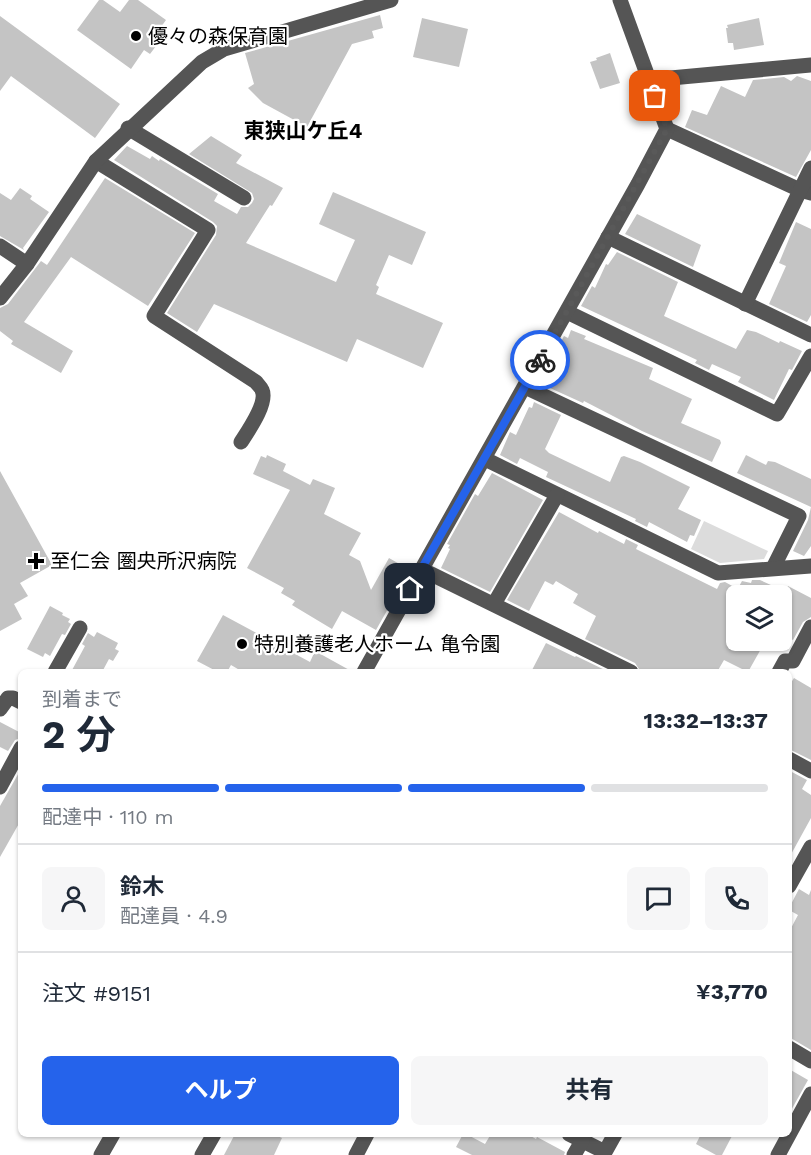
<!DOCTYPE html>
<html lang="ja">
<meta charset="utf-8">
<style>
body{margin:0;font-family:"Work Sans","Noto Sans JP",sans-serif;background:#f6f6f7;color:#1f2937;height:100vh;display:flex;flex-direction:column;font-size:22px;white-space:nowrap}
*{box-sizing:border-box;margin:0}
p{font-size:20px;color:#747a83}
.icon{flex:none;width:33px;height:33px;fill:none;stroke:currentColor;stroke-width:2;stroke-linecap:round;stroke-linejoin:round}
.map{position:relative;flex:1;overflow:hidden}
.sheet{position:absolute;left:18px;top:669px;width:774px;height:468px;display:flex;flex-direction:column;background:#fff;border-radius:9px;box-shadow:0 2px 4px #0004}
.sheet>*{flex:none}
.tools{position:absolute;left:726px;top:585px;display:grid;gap:12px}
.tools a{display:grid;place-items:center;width:66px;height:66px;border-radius:9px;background:#fff;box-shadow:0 2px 4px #0004;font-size:30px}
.pin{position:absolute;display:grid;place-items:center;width:51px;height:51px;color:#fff;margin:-26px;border-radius:12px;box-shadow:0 3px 9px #0006}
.courier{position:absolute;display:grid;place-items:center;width:60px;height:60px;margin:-30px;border:4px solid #2563eb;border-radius:50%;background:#fff;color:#222;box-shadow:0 2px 8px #0007}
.overview em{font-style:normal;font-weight:700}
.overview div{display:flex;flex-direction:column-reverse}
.overview{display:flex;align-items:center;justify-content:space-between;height:102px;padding:0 24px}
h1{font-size:39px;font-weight:700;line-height:45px}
.bar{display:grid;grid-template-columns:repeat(4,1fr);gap:9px 6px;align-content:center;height:72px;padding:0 24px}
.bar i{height:8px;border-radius:4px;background:#e0e1e3}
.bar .current{background:#2563eb}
.bar p{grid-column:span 4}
.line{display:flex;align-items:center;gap:15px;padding:0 24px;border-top:2px solid #e0e1e3}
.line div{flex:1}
.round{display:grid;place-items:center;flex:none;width:63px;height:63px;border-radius:9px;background:#f6f6f7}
.button{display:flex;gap:12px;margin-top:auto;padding:12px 24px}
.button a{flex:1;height:69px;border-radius:9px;background:#2563eb;color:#fff;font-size:24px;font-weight:700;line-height:69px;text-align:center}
.button a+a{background:#f6f6f7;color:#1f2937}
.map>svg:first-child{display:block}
</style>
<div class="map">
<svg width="811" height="1155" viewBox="0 0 811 1155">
<rect width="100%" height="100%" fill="#fff"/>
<!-- green -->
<polygon fill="#dcdcdc" points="704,521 768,551 764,559 720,563 691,549"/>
<!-- building -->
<g fill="#c4c4c4">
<polygon points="99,0 103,0 120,12 129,0 138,0 166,20 153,38 159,42 150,54 144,50 131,69 77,30"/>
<polygon points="380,15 383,28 372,31 374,38 352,44 307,127 263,103 248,88 254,84 245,53"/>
<polygon points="0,16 120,104 95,138 11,76 0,91"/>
<polygon points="422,18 468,29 459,67 413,57"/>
<polygon points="759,18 764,45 734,50 733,43 728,43 726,28 728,28 727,25"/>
<polygon points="610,53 620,83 600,89 590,62 597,60 596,58"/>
<polygon points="797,76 811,81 811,150 796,177 685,127 692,110 707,115 721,86 745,97 753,80 784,77 791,81"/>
<polygon points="211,136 242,155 236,163 283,188 272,206 270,205 246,243 336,282 355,240 319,224 333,192 426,232 412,265 389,255 376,285 379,287 376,294 443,323 423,368 357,339 347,362 214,304 197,332 167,313 216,235 217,226 213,222 114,160 127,146 150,159 152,156 159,161 160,159 218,194 214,201 237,214 241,207 248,207 252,203 254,199 252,193 189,154"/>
<polygon points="105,178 195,233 148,306 71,257 24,322 73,351 61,373 11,344 13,341 0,331 0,308 8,304 41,261 47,265"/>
<polygon points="20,188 32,196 30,199 49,212 23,248 24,250 0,236 0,193 11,200"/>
<polygon points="637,214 701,245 693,267 625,234"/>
<polygon points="796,222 811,229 811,315 807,322 769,304 786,266 779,263"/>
<polygon points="617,252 678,282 664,316 736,349 747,330 756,332 779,343 780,341 802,351 792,370 789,369 774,400 738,382 741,377 712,364 709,370 695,363 697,360 581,306 592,286 595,288 606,264 608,265"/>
<polygon points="571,330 586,336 584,339 653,368 649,379 692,399 681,423 720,440 721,443 712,462 642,431 584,401 583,403 539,383 564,336 568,338"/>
<polygon points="534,402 561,415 545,449 549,453 610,482 621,457 624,456 640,462 690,487 678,509 701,520 694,536 690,535 687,542 649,522 647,527 635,521 636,519 546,477 548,472 520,458 517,464 500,455 510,432 516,435 529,407 532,408"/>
<polygon points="267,455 286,464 283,471 310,485 313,479 335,488 324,514 361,533 349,555 360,561 371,590 389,558 410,570 376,630 342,611 332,629 292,605 295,601 281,593 284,588 247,568 290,490 253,474 261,456 266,458"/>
<polygon points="746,455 766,465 768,461 775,462 811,479 811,546 804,556 793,551 808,520 811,507 737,473"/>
<polygon points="0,471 52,565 20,583 28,596 14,604 22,619 0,631"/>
<polygon points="492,473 543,500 490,592 441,568 450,549 448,548 450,545 447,544 475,494 478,496"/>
<polygon points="559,512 598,533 599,531 624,544 626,539 638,545 636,549 717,589 720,583 725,582 736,588 736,592 742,581 751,583 752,580 760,580 782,590 782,585 787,588 788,586 811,598 811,617 803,622 793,640 782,634 782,596 736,596 736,640 766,640 748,672 724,660 717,672 641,672 635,663 585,639 596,616 573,603 578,594 556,581 553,585 545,581 529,611 507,600"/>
<polygon points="50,606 63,613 62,615 70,619 68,622 71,624 65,635 62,634 50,656 45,653 43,657 27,649"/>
<polygon points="223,615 310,662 315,651 353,672 243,672 231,665 227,672 218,672 197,661"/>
<polygon points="97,632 118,643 115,649 119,651 113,661 109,659 102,672 71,672 85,646 82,644 88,633 94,637"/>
<polygon points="546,643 575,657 576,656 609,672 531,672"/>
<polygon points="794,678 811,688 811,760 789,749 789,686"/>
<polygon points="0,722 21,733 21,738 15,740 8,751 0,747"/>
<polygon points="21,769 21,820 0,857 0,806"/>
<polygon points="790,771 807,780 802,789 811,795 811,818 789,858"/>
<polygon points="799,889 809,895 811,890 811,1050 789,1037 789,932 798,915 789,910 789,908"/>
<polygon points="789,1069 808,1080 789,1114"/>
<polygon points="235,1134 273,1134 282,1138 274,1155 224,1155"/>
<polygon points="463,1134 467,1137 468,1135 485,1144 491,1134 527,1134 536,1139 537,1137 565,1152 564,1155 472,1155 456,1147"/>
<polygon points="701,1134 733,1134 722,1155 716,1155 696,1144"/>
</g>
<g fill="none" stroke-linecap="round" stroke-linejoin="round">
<!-- minor -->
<g stroke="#555" stroke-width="15">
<polyline points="649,80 811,65"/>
<polyline points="128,128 244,198"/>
<polyline points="667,129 800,190 811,193"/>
<path d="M96 161 208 230 154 316 256 382C258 385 261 387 262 390 268 403 248 431 241 442"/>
<polyline points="608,237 811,335"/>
<polyline points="0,246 27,264"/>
<polyline points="0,298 27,264 96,161 202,62 224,49 391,0"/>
<polyline points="745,304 811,168"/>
<polyline points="567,312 777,414 811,356"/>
<polyline points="525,387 799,516 773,568"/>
<polyline points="485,459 718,573 811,566"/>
<polyline points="421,569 631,672"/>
<polyline points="494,604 557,495"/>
<polyline points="55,672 80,628"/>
<polyline points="364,672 638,184 667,129 620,0"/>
<polyline points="779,672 785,661 793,661 811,627"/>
<polyline points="0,709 8,698 13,698 21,702"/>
<polyline points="789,759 811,771"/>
<polyline points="0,787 21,748"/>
<polyline points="789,886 811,847"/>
<polyline points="789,1048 811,1061"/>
<polyline points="569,1134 605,1152 615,1134"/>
<polyline points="101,1155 113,1134"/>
<polyline points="202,1155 214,1134"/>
<polyline points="356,1155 367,1134"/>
<polyline points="574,1155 582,1141"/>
<polyline points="778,1155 811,1094"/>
</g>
</g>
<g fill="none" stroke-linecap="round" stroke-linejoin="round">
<!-- done -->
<polyline stroke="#595959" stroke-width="6" stroke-dasharray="0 10.8" points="540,360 667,129 655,96"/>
<!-- route -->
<polyline stroke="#2563eb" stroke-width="8" points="410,589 540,360"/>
</g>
<!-- markers -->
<g fill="#000" stroke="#fff" stroke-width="2">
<circle cx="136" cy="36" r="6"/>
<path d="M33 552h6v6h6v6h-6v6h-6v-6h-6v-6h6z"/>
<circle cx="242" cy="644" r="6"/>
</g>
<g text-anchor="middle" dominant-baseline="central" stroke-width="4.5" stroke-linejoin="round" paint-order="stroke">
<!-- poi labels -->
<g font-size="20" fill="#000" stroke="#fff" text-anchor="start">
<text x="148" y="36">優々の森保育園</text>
<text x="50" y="561">至仁会 圏央所沢病院</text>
<text x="254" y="644">特別養護老人ホーム 亀令園</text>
</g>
<!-- neighbourhood labels -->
<g font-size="21" font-weight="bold" fill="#000" stroke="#fff">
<text x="303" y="130">東狭山ケ丘4</text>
</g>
</g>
</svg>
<div class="tools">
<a><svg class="icon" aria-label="layers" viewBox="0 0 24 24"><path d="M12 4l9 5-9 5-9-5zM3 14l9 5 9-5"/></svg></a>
</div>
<div class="pin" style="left:655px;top:96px;background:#ea580c"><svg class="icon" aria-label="bag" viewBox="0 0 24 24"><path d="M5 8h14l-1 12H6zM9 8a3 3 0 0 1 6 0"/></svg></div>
<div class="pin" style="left:410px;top:589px;background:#1f2937"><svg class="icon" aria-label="home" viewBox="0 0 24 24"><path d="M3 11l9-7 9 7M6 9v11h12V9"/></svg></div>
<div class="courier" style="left:540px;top:360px"><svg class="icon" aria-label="bike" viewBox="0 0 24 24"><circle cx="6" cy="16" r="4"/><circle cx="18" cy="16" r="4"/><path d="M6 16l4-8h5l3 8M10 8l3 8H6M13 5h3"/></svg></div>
<section class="sheet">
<div class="overview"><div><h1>2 分</h1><p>到着まで</p></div><em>13:32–13:37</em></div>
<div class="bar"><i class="current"></i><i class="current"></i><i class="current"></i><i></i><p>配達中 · 110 m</p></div>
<div class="line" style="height:108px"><a class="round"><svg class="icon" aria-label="person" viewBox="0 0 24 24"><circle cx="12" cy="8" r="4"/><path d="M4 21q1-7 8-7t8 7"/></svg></a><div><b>鈴木</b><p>配達員 · 4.9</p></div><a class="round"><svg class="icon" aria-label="chat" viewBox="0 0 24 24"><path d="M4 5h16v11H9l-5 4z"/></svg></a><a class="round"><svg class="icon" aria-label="phone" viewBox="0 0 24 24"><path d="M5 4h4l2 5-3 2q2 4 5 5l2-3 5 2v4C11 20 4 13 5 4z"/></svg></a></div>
<div class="line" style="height:78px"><div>注文 #9151</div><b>¥3,770</b></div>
<div class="button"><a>ヘルプ</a><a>共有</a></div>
</section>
</div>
